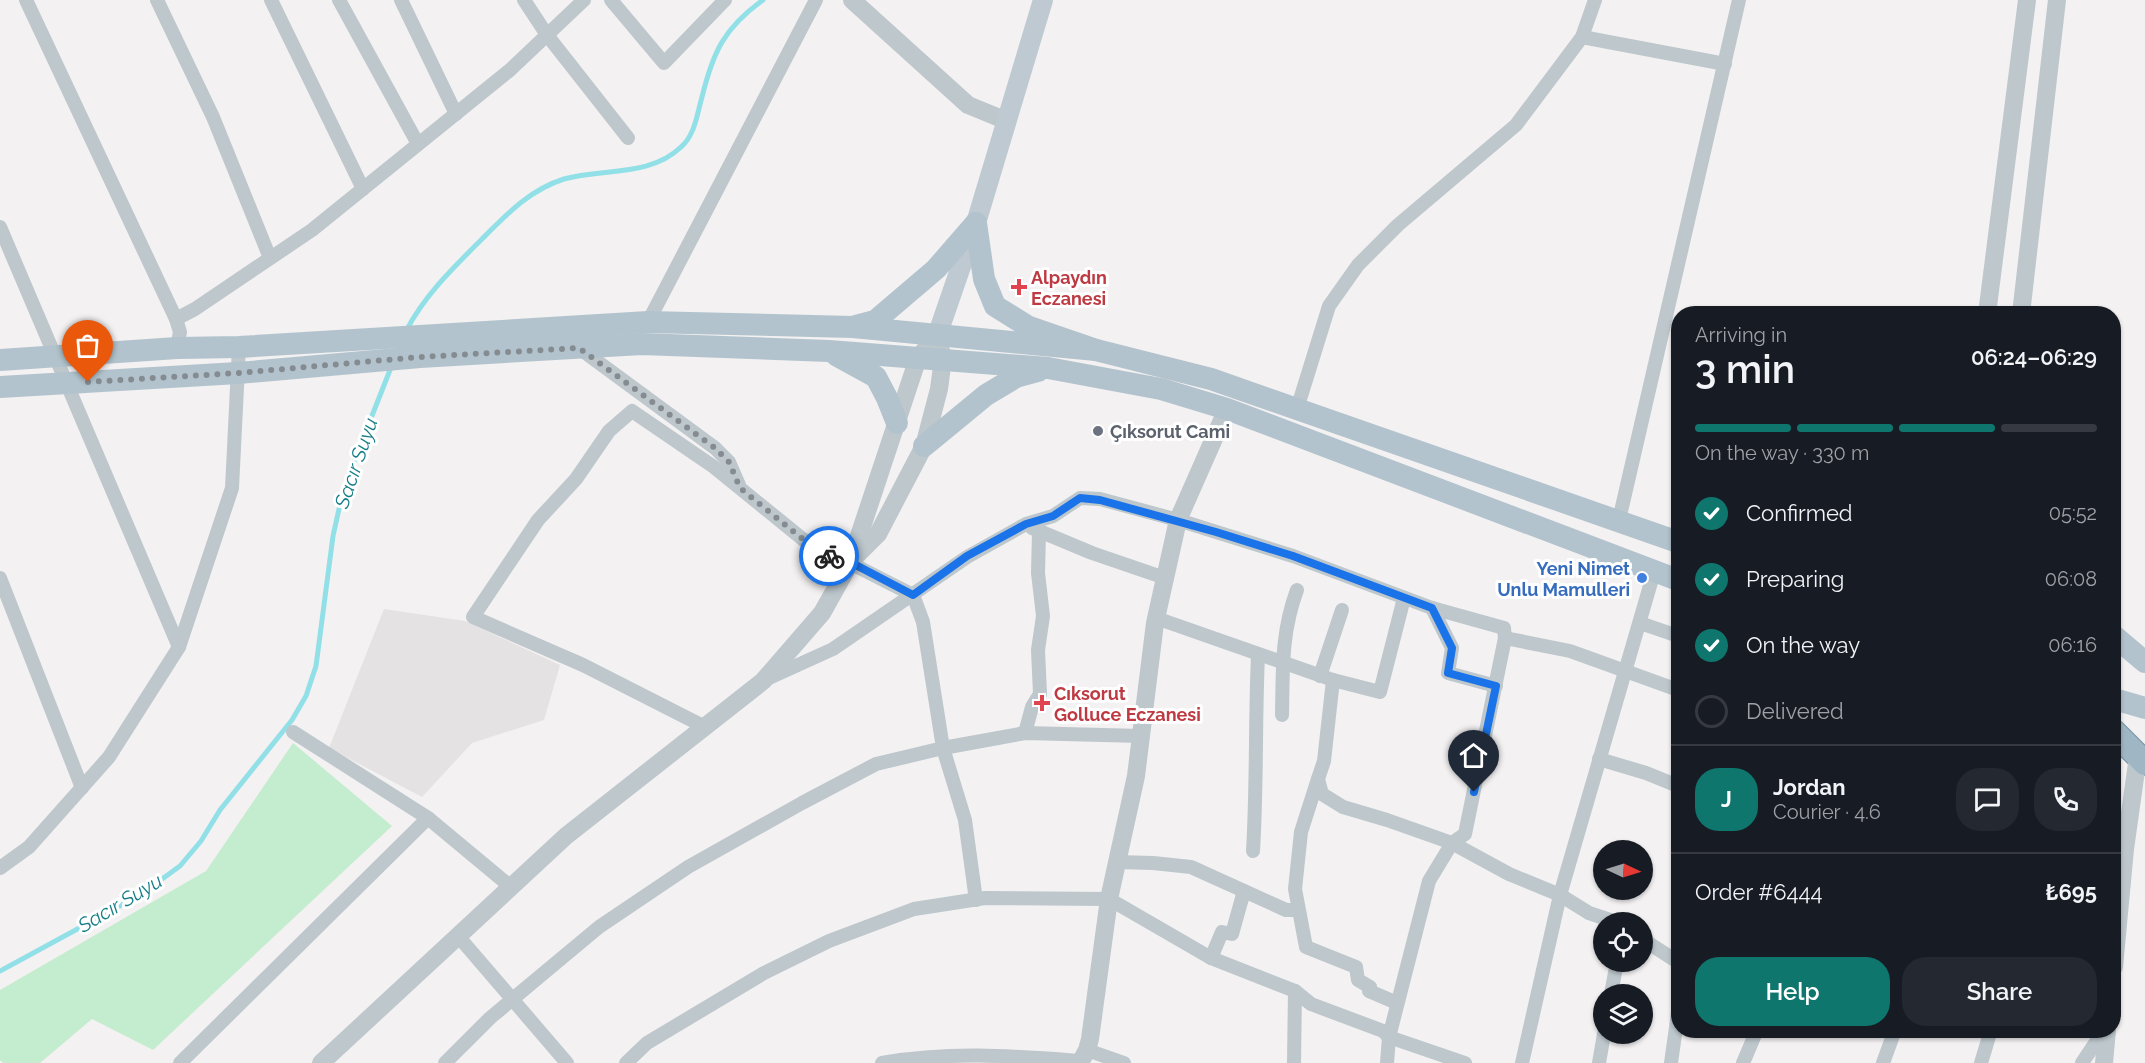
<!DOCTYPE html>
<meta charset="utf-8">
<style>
body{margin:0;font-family:Raleway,sans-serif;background:#242831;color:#f1f3f6;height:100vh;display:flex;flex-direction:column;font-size:22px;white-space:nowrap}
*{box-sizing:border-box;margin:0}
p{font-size:20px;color:#9ea1a6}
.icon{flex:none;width:33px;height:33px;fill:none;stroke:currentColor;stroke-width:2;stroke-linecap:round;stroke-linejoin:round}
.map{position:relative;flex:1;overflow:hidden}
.side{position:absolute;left:1671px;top:306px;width:450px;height:732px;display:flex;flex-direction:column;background:#171b24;border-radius:24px;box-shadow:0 2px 4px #0004}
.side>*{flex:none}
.needle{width:39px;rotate:94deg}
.tools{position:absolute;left:1593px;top:840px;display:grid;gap:12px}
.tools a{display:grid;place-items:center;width:60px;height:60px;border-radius:50%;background:#171b24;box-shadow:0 2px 4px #0004;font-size:30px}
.pin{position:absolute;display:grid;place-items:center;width:51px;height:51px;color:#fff;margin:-62px -26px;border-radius:50% 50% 50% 0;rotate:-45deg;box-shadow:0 0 6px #0007}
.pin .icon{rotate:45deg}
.courier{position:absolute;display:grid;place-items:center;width:60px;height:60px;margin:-30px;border:4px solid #1a73e8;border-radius:50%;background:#fff;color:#222;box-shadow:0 2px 8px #0007}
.headline em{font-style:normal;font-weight:600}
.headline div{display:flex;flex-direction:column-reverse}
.headline{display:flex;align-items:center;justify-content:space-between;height:102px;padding:0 24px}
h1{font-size:39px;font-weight:600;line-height:45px}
.bar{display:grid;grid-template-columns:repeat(4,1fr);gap:9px 6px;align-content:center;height:72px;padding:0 24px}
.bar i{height:8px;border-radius:4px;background:#363941}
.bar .on{background:#0f766e}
.bar p{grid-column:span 4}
.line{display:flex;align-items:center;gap:15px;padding:0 24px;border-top:2px solid #363941}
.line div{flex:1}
.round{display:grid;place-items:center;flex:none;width:63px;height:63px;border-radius:24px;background:#242831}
ol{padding:0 24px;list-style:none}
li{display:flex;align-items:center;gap:18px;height:66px}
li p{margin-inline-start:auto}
li .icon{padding:6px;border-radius:50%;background:#0f766e;color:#fff;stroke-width:4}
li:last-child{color:#9ea1a6}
li i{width:33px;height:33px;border:3px solid #363941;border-radius:50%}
.button{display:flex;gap:12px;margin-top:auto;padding:12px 24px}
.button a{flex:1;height:69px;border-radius:24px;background:#0f766e;color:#fff;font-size:24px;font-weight:600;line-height:69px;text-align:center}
.button a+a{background:#242831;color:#f1f3f6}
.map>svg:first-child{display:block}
</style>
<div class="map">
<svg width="2145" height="1063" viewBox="0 0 2145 1063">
<rect width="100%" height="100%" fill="#f3f1f1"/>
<!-- education -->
<polygon fill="#e4e2e2" points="384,609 465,621 560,665 544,720 472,743 422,797 329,748"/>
<!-- green -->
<polygon fill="#c3edce" points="293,743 392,826 153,1050 92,1019 40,1063 3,1063 0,1060 0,990 206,871"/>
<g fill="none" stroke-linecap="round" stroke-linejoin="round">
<!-- stream -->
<g stroke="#92e0e7" stroke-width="5">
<path d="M406 331C425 295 452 269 481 240 506 215 529 190 564 179 603 168 650 177 681 147 695 135 697 114 702 97 713 52 724 28 763 0"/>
<polyline points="0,971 140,895 180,866 201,841 220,810 292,720 306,696 316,666 333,536 339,509 349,474 392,365"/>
</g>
<defs>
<polyline id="trunk" points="2114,732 2145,763"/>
</defs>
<!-- trunk casing -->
<use href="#trunk" stroke="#7794a8" stroke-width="26"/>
<!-- minor -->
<g stroke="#bdc7cc" stroke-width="14">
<polyline points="26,0 176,319 180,332 177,348"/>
<polyline points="157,0 213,117 270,258"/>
<polyline points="271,0 363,189"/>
<polyline points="339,0 418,144"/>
<polyline points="401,0 456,114"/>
<polyline points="524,0 547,35 628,138"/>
<polyline points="611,0 664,63 725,0"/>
<polyline points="1582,37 1725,64"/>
<polyline points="0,227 179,647"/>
<polyline points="176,319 195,309 312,230 510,70 584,0"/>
<polyline points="648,322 816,0"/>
<polyline points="579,348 715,448 729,462 739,485"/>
<polyline points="1297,409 1329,306 1358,265 1398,225 1516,125 1582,37 1595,0"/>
<polyline points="1619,520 1739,0"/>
<polyline points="1032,528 1092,553 1165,578"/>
<polyline points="0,578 82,788"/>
<polyline points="1432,608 1452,648 1448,673 1496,686"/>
<polyline points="1156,618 1333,680 1380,692 1404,598"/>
<polyline points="1640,623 1678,636"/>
<polyline points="1320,676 1342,610"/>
<polyline points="767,679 833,649 967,557 1026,524 1053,516 1080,498 1100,499 1178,520 1293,556 1432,608 1504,628 1505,638 1570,651 1678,690"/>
<polyline points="1333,680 1324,761 1318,779 1322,794 1343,807 1387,820 1452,843 1509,874 1560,895 1589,913 1616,922"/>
<path d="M1282 715C1283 670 1281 633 1297 590"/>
<polyline points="705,727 583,665 473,617 538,520 576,479 609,431 632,411 714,467 821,554 850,563 913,595 923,622 943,748 965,820 976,900"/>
<polyline points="293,732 428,818 511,887"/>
<polyline points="1025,733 1032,707 1040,694 1038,650 1043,616 1038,573 1039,532"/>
<polyline points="1599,759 1646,773 1678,786"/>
<polyline points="1318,779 1301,832 1295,889 1306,947 1356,967 1358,980 1370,987 1369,991 1397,1003"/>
<path d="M1253 851C1257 786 1255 720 1258 655"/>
<polyline points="1117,862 1153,863 1191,867 1286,910 1298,910"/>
<polyline points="0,868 29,847 109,757 179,647 232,488 239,347"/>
<polyline points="458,936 567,1063"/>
<polyline points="1642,939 1678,962"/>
<polyline points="1211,958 1222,932 1232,934 1244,891"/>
<polyline points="1611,994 1617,962"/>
<polyline points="1087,1050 1124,1063"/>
<polyline points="180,1063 428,818"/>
<polyline points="445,1063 490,1018 599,927 688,867 802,803 876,764 943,748 1025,733 1141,736"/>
<polyline points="626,1063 647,1043 764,973 829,941 914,909 985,898 1109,899 1211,958 1295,991 1311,1004 1383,1031 1389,1037 1465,1063"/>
<path d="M882 1063C950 1051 1012 1056 1080 1061"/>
<polyline points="1294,1063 1295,991"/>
<polyline points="1387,1063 1389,1037 1429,881 1452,843 1465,834 1505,638"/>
<polyline points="1522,1063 1560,895 1654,572"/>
<polyline points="1599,1063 1604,1034"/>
<polyline points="1671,1063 1678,1013"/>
<polyline points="1743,1063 1757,1030"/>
<polyline points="1883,1063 1895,1030"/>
<polyline points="1981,1063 1991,1030"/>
<polyline points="2082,1063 2104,1030"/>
</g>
<!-- tertiary -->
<g stroke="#bdc7cc" stroke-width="18">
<polyline points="852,0 968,105 1007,121"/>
<polyline points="1987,314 2027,0"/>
<polyline points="2021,314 2057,0"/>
<polyline points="853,559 878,534 924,446 939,389 943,359 940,347"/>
<polyline points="2114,967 2125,849 2138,756"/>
<polyline points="321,1063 566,836 763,681 822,613 850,563 918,358 937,336"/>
<polyline points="1080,1063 1087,1050 1090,1039 1109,899 1136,776 1155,623 1178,520 1227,409"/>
<polyline points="2104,1063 2107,1030"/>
</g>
<!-- secondary -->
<polyline stroke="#bec9d1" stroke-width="20" points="937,336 976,223 1043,0"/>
<!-- primary -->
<g stroke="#b2c3cd" stroke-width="22">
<polyline points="976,223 984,279 995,306 1029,327 1096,350 1211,379 1678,542"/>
<polyline points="856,326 875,321 936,269 976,223"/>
<polyline points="836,355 876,377 887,398 897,423"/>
<polyline points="0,360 177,348 239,347 648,322 853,327 1096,350"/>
<polyline points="0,387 238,373 420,357 642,344 829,351 1048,368 1161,389 1227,409 1678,580"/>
<polyline points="924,446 986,395 1016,377 1038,371"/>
<polyline points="2114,636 2145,662"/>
<polyline points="2114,699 2145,708"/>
</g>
<!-- trunk -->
<use href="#trunk" stroke="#9fb6c4" stroke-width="24"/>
</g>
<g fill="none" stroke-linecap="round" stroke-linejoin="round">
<!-- done -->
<polyline stroke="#858c91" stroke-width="6" stroke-dasharray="0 10.8" points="88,382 238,373 420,357 579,348 715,448 729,462 740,488 821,554 829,556"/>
<!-- route -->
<polyline stroke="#1a73e8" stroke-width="8" points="829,556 850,562 913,595 967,556 1026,524 1053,516 1080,498 1100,500 1216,532 1293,556 1432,608 1452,648 1448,673 1496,686 1474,792"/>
</g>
<!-- markers -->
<g fill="#e0444e" stroke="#fff" stroke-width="2">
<path d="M1016 278h6v6h6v6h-6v6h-6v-6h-6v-6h6z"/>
<path d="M1039 694h6v6h6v6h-6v6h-6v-6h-6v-6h6z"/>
</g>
<circle fill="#6b7280" stroke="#fff" stroke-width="2" cx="1098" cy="431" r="6"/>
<circle fill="#3f7fe0" stroke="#fff" stroke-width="2" cx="1642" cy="578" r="6"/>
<g text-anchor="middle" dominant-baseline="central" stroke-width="6" stroke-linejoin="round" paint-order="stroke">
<!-- health labels -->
<g font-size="18" font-weight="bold" fill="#be3a42" stroke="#fff" text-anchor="start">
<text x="1031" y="277">Alpaydın<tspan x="1031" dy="21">Eczanesi</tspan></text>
<text x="1054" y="693">Cıksorut<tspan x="1054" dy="21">Golluce Eczanesi</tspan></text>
</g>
<!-- worship labels -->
<g font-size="18" font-weight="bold" fill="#5b616d" stroke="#fff" text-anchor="start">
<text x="1110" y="431">Çıksorut Cami</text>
</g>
<!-- shop labels -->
<g font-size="18" font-weight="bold" fill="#366cbe" stroke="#fff" text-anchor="end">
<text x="1630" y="568">Yeni Nimet<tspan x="1630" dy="21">Unlu Mamulleri</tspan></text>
</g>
<!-- water labels -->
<g font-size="20" font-style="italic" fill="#147d87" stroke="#fff">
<text transform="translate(356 463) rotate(-71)">Sacır Suyu</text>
<text transform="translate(120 903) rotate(-31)">Sacır Suyu</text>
</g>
</g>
</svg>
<div class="tools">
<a><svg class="needle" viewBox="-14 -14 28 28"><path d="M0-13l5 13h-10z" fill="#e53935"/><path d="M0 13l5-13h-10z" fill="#9ea1a6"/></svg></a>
<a><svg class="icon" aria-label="locate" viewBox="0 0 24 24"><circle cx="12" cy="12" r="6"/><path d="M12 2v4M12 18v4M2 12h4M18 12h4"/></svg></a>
<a><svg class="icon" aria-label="layers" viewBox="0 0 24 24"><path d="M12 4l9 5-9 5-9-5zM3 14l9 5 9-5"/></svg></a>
</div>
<div class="pin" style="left:88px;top:382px;background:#ea580c"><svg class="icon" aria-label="bag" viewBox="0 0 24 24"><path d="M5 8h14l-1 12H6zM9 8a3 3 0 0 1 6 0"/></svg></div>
<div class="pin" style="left:1474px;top:792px;background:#1f2937"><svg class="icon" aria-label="home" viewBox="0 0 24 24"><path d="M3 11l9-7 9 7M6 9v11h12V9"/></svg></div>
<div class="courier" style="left:829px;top:556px"><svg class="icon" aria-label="bike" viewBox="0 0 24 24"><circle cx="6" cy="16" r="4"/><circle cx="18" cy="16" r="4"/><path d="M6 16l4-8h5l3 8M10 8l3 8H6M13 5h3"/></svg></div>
<section class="side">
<div class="headline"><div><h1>3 min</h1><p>Arriving in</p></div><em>06:24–06:29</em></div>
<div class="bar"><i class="on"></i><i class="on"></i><i class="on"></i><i></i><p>On the way · 330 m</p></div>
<ol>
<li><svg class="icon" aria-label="check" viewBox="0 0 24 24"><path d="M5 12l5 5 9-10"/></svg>Confirmed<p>05:52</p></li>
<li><svg class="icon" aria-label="check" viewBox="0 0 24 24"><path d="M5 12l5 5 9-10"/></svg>Preparing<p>06:08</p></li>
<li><svg class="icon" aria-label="check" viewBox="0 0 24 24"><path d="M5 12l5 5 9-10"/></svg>On the way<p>06:16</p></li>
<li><i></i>Delivered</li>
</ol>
<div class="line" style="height:108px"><b class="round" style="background:#0f766e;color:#fff">J</b><div><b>Jordan</b><p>Courier · 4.6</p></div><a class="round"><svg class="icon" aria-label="chat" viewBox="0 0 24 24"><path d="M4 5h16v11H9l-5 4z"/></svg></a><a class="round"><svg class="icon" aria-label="phone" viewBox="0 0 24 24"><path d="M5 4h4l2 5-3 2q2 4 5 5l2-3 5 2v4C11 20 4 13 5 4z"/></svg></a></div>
<div class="line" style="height:78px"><div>Order #6444</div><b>₺695</b></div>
<div class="button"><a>Help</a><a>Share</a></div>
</section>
</div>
